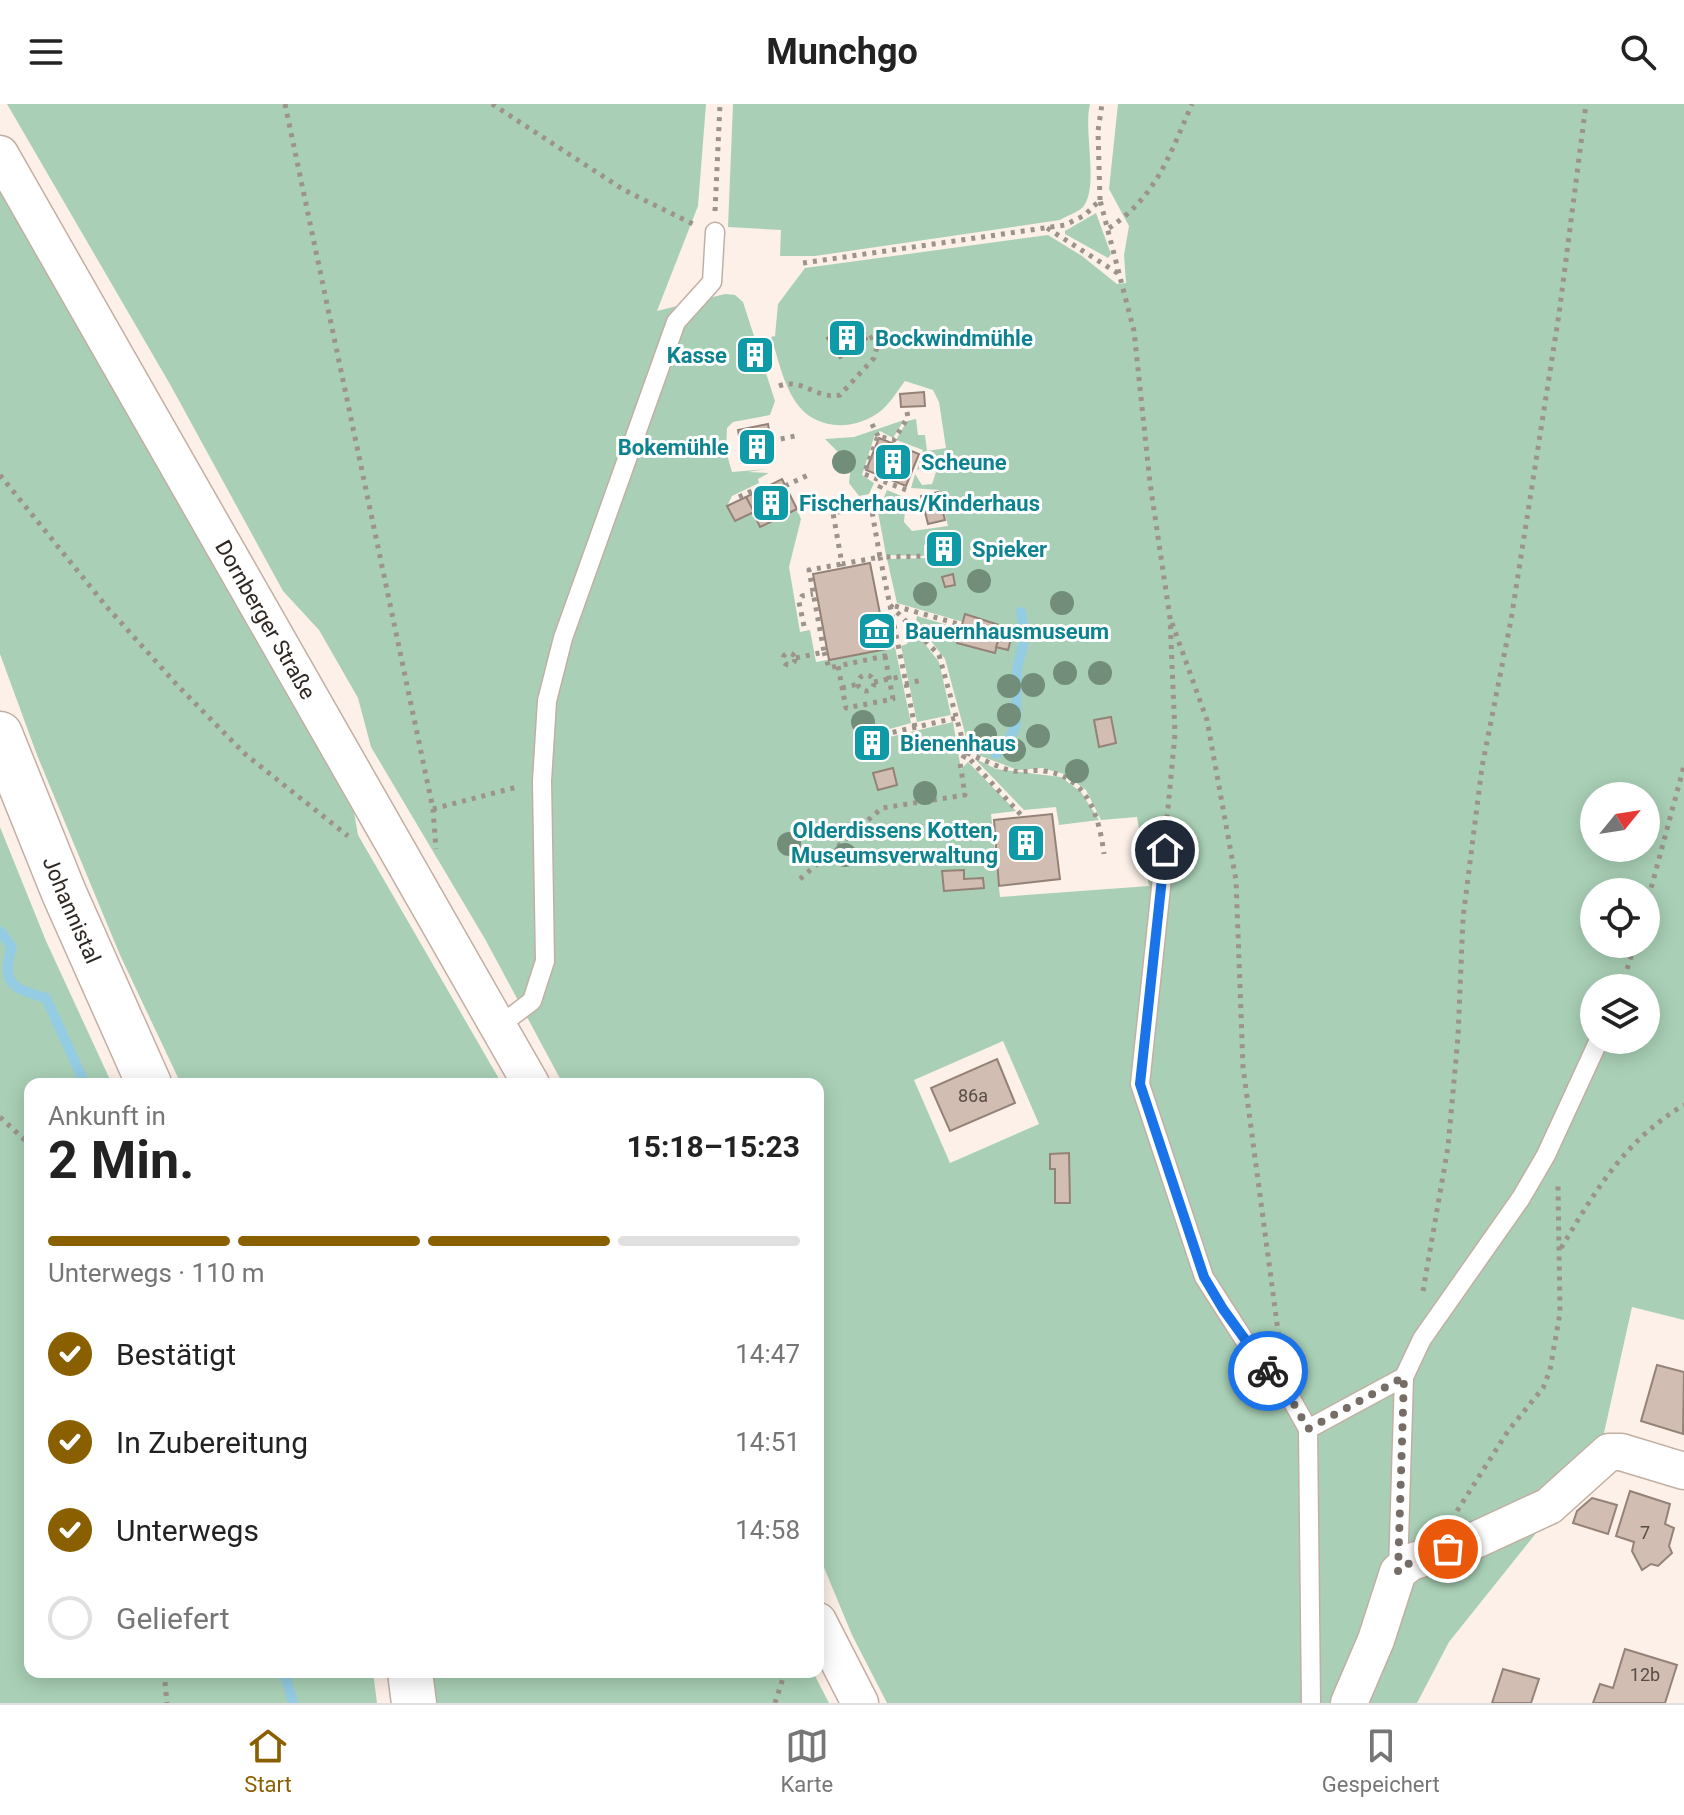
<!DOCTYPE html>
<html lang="de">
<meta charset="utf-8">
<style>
body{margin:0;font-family:Roboto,sans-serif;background:#f2f2f2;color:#222;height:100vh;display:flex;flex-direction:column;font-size:30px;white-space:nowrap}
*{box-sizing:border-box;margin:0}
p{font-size:26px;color:#767676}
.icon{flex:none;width:44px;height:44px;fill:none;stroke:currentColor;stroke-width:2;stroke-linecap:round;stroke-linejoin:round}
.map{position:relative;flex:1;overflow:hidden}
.panel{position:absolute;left:24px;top:974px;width:800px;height:600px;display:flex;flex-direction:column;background:#fff;border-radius:16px;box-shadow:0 4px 20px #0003}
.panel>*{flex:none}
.needle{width:52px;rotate:60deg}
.fabs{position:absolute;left:1580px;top:678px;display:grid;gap:16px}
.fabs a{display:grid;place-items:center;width:80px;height:80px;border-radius:50%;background:#fff;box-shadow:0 4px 20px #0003;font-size:40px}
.pin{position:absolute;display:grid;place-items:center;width:68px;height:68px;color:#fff;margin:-34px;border:4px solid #fff;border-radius:50%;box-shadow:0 2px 8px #0007}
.courier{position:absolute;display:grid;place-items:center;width:80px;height:80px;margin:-40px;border:6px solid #1a73e8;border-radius:50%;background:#fff;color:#222;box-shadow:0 2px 10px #0007}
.head em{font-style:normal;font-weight:700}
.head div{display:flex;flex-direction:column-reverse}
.head{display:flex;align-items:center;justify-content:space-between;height:136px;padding:0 24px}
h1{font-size:52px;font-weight:700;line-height:60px}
.bar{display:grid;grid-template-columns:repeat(4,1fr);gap:12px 8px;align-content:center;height:96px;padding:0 24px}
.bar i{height:10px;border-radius:6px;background:#e0e0e0}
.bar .active{background:#895f00}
.bar p{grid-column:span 4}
ol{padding:0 24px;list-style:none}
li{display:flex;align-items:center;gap:24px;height:88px}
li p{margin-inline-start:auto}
li .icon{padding:8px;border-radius:50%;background:#895f00;color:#fff;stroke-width:4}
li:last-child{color:#767676}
li i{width:44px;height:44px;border:4px solid #e0e0e0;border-radius:50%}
header{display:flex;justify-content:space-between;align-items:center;height:104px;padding:0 24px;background:#fff;font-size:36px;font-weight:700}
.tabs{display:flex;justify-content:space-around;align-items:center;height:112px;border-top:2px solid #e0e0e0;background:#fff;font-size:22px;color:#767676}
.tabs a{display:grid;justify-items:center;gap:4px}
.tabs .active{color:#895f00}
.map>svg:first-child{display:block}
</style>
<header><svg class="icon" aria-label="menu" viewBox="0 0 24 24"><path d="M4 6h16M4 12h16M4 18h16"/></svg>Munchgo<svg class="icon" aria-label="search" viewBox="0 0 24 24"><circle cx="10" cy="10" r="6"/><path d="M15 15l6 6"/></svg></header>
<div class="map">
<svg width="1684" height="1599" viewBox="0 0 1684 1599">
<rect width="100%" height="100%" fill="#fcf0e8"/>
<!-- green -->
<g fill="#a9d0b6" fill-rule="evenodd">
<path d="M7 0H706L698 102 657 207 725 190 735 191 743 198 775 297 770 311 733 318 727 324 726 347 732 368 766 365 748 368 769 369 758 375 759 379 732 392 727 402 734 417 754 408 760 423 797 405 801 415 789 463 800 528 810 526 816 558 895 543 911 619 865 632 868 647 886 641 885 634 953 618 961 665 968 658 1016 707 991 710 1000 793 1149 782 1137 713 1101 716 1086 686 1064 670 1042 664 1018 666 970 648 945 555 916 518 917 512 961 525 957 539 994 549 1002 522 966 511 963 518 897 499 887 455 934 454 936 462 958 457 954 434 924 441V452L886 451 878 408 887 386 906 394 904 418 912 427 948 422 939 386 911 384 915 370 922 381 932 380 936 368 928 361 917 366 923 346 896 336 907 317 916 315 918 331H925L927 347 946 344 939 298 933 286 905 277C898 286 891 298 882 306 855 328 814 327 795 297 783 279 778 254 771 233L775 232 778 200 805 164 1048 131 1082 152 1117 180 1126 179 1124 151 1129 122 1109 85 1118 0H1684V1216L1632 1203 1604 1329 1585 1368 1449 1538 1417 1599H887L852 1531 818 1449V980H563L485 835 371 643 358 594 319 526 283 487 171 282ZM1594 692H1646V744H1594ZM1594 788H1646V840H1594ZM1594 884H1646V936H1594ZM1003 937 1039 1020 950 1059 914 976Z"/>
<path d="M733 0H1090C1083 28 1100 85 1082 104 1076 109 1066 112 1060 116L815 152H780L781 126 728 123Z"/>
<polygon points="0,86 353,702 358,731 502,980 181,980 120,851 37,651 0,550"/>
<polygon points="1096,109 1111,150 1108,154 1065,130 1065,127"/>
<polygon points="904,316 893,334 880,327 875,330 862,371 874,379 869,390 859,392 849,379 852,351 839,349 825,335 854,333"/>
<polygon points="914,526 939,558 951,611 917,618 901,542 907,540"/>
<polygon points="974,654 996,665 1061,673 1081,688 1099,716 1059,721 1056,703 1024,706"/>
<polygon points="0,723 46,837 112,980 30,980 30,1568 373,1568 377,1599 0,1599"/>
<polygon points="433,1568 813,1568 829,1599 436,1599"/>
</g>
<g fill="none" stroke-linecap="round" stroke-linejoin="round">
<!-- stream -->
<g stroke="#94cce3" stroke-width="10">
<polyline points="996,650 1009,636 1016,621 1017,565 1025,533 1021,508"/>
<path d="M0 827 12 843C0 880 14 885 46 894L85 980"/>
<polyline points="284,1568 293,1599"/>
</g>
</g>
<!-- building -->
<g fill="#d1bdb1" stroke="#958277" stroke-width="2">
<polygon points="853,216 867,235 840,254 827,234"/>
<polygon points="924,288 925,302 901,303 900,290"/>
<polygon points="768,320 773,350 743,356 738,326"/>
<polygon points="879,334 919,350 906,382 866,366"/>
<polygon points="782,375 797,405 760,423 746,393"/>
<polygon points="938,388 945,416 928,420 921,392"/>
<polygon points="746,393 754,408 735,417 727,402"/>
<polygon points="954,434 958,457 935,462 931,439"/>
<polygon points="870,459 887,545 829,556 813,470"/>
<polygon points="953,470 955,481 945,483 942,473"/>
<polygon points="965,510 1002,522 995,549 957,539"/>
<polygon points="1000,532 1011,535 1008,546 996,543"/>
<polygon points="1111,613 1116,639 1099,643 1094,616"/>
<polygon points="875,630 878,645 868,647 865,632"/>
<polygon points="893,664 897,681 878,686 873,669"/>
<polygon points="1052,710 1060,775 999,782 994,716"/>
<polygon points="964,766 964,775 983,774 984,784 944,787 942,767"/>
<polygon points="997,955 1015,999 950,1027 931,984"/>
<polygon points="1069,1049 1070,1099 1055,1099 1055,1065 1050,1065 1050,1050"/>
<polygon points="1657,1261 1684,1268 1683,1330 1641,1317"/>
<polygon points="1630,1387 1670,1400 1665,1420 1674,1424 1669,1442 1672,1449 1658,1462 1651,1460 1642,1466 1632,1447 1634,1438 1616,1432"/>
<polygon points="1592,1394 1617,1401 1608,1430 1573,1419 1577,1407"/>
<polygon points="1625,1545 1677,1561 1665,1599 1593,1599 1600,1580 1613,1584"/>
<polygon points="1503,1565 1539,1575 1531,1599 1492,1599"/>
</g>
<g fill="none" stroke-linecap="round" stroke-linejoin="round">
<defs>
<g id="lane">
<polyline points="1165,746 1140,980 1204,1173 1256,1254 1285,1284 1308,1325 1311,1599"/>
<polyline points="499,922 532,897 545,857 542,677 547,597 563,534 676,218 712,178 715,128"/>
<polyline points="1308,1325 1404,1273"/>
<polyline points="1398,1468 1404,1273 1422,1235 1521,1094 1546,1051 1599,936"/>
</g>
<g id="street">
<path id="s1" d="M0 50 531 980"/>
<polyline points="818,1517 860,1599"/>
<polyline points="1349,1599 1376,1536 1398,1468 1411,1458 1467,1440 1549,1402 1609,1348 1621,1348 1684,1367"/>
</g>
<g id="secondary">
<path id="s2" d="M0 630 64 789 149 980"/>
<polyline points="410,1568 414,1599"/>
</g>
</defs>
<!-- lane casing -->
<use href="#lane" stroke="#c2afa3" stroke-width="21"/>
<!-- street casing -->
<use href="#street" stroke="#c2afa3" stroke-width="39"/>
<!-- secondary casing -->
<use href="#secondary" stroke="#c2afa3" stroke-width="47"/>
<!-- path -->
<g stroke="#9c938c" stroke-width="5" stroke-dasharray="4 6" stroke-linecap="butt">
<polyline points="285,0 433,705 436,745"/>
<polyline points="492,0 624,86 695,121"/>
<polyline points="1100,96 1098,27 1102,0"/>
<polyline points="715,107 720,0"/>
<polyline points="1047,124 1119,170"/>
<path d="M1109 124C1157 92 1170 50 1192 0"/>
<polyline points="803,159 1065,121 1085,111 1100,96 1134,227 1150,379 1170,514 1175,630 1166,725"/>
<path d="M779 282C802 273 816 296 840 291L874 254 879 235 874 232 854 244"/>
<polyline points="907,308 908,313 894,336 878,332 864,370 909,387"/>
<polyline points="872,320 878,332"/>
<polyline points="771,337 795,332"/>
<polyline points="0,371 106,502 178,582 245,650 348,732"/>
<polyline points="785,382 808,371"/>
<polyline points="739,393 762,382"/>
<polyline points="871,402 833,409 842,460 880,453 871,402 885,373"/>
<polyline points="890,501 939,551 967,652 1023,713"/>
<polyline points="895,502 962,521"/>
<polyline points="1172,519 1207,616 1236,776 1243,963 1280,1242"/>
<polyline points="804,522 799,498 802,492 813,490"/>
<polyline points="824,548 829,564 838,562"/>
<circle cx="789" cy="555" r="6"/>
<polygon points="885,552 893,595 846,604 838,562"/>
<polyline points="796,554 824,548 809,466 842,460 843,464"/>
<circle cx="866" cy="579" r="8"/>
<polyline points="874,578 904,572"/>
<polyline points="905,580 922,576"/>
<polyline points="842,584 858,580"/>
<polyline points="915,623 880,453 934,452"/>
<polyline points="882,639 881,631 956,614"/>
<path d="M967 649C982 655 997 663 1013 667 1024 669 1034 665 1044 667 1088 673 1099 712 1104 750"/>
<polyline points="433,705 517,683"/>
<polyline points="800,775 882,704 965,691 960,659 966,649"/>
<polyline points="1646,803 1684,662"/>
<polyline points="1621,884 1635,840"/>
<polyline points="0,1013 30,1041"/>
<path d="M1561 1144C1596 1086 1625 1036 1684 1001"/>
<polyline points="1423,1187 1448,1043 1458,933 1463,814 1482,663 1511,516 1559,210 1586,0"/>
<polyline points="1457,1407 1508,1327 1543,1284 1550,1266 1560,1209 1558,1082"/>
<polyline points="164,1568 167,1599"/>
<polyline points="775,1599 785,1568"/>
</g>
<!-- lane -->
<use href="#lane" stroke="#fff" stroke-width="18"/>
<!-- street -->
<use href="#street" stroke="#fff" stroke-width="36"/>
<!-- secondary -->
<use href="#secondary" stroke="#fff" stroke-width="44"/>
</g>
<!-- trees -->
<g fill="#728e7a">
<circle cx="844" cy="358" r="12"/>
<circle cx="979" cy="477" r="12"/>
<circle cx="925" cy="490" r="12"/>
<circle cx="1062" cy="499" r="12"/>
<circle cx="1065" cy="569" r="12"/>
<circle cx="1100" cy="569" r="12"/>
<circle cx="1033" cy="581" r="12"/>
<circle cx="1009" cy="582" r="12"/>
<circle cx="1009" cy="611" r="12"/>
<circle cx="863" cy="618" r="12"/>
<circle cx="985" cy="631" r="12"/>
<circle cx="1038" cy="632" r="12"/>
<circle cx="1014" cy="646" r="12"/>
<circle cx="1077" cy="667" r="12"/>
<circle cx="925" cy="689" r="12"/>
<circle cx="789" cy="740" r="12"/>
<circle cx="845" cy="751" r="12"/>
</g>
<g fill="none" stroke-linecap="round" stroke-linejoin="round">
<!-- done -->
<polyline stroke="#766d67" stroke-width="8" stroke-dasharray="0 14.4" points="1268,1267 1285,1284 1308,1325 1404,1273 1398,1468 1411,1458 1448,1445"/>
<!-- route -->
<polyline stroke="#1a73e8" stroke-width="10" points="1165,746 1140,980 1204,1173 1223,1205 1268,1267"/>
</g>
<!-- icons -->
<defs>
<symbol id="building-square" viewBox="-11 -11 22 22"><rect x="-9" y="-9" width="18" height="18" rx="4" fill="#0f9aa8" stroke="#fff"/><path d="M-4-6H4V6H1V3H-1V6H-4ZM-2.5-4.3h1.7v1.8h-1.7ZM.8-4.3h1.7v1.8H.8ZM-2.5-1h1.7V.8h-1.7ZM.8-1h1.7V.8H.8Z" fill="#fff"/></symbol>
<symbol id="museum-square" viewBox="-11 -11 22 22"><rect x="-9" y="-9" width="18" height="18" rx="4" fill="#0f9aa8" stroke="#fff"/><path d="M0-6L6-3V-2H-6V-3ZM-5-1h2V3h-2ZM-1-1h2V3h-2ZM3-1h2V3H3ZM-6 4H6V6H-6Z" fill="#fff"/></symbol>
</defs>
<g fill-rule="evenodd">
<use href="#building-square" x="825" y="212" width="44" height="44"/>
<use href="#building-square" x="733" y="229" width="44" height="44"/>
<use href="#building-square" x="735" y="321" width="44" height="44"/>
<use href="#building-square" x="871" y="336" width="44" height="44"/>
<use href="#building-square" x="749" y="377" width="44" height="44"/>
<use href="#building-square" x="922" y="423" width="44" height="44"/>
<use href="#museum-square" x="855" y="505" width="44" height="44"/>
<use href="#building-square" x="850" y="617" width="44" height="44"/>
<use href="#building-square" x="1004" y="717" width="44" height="44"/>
</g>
<g text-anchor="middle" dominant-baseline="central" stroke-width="6" stroke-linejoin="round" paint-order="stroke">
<!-- number labels -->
<g font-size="18" fill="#574c46">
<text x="973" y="991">86a</text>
<text x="1645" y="1428">7</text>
<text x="1645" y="1570">12b</text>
</g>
<!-- culture labels -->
<g font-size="22" font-weight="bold" fill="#0d838f" stroke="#fff" text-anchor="start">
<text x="875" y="234">Bockwindmühle</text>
<text x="727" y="251" text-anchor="end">Kasse</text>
<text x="729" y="343" text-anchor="end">Bokemühle</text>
<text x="921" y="358">Scheune</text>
<text x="799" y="399">Fischerhaus/Kinderhaus</text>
<text x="972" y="445">Spieker</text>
<text x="905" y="527">Bauernhausmuseum</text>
<text x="900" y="639">Bienenhaus</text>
<text x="998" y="726" text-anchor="end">Olderdissens Kotten,<tspan x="998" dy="25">Museumsverwaltung</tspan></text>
</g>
<!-- street labels -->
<g font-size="22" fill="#2e2722" stroke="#fff">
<text stroke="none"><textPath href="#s1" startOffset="536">Dornberger Straße</textPath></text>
<text stroke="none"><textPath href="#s2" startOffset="190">Johannistal</textPath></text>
</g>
</g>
</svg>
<div class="fabs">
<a><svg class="needle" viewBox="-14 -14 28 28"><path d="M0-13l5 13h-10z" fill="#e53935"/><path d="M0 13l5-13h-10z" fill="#767676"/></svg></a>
<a><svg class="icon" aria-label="locate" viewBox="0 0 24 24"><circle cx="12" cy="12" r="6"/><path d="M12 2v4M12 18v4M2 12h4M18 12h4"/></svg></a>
<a><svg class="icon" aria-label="layers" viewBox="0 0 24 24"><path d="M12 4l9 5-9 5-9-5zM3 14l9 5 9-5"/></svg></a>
</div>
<div class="pin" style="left:1448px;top:1445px;background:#ea580c"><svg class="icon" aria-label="bag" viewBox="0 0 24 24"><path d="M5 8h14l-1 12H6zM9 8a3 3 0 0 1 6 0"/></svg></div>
<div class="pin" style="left:1165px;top:746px;background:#1f2937"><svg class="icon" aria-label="home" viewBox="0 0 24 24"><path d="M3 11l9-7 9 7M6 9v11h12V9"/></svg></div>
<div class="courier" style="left:1268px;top:1267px"><svg class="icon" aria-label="bike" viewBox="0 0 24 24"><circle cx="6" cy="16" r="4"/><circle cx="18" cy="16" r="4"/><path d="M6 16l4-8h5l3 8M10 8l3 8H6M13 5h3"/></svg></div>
<section class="panel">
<div class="head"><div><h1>2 Min.</h1><p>Ankunft in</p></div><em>15:18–15:23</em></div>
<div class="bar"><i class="active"></i><i class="active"></i><i class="active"></i><i></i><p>Unterwegs · 110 m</p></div>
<ol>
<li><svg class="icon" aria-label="check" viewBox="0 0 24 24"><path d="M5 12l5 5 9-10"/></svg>Bestätigt<p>14:47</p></li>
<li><svg class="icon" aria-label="check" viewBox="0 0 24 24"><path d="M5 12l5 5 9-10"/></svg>In Zubereitung<p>14:51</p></li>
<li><svg class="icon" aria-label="check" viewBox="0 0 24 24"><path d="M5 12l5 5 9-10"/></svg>Unterwegs<p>14:58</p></li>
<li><i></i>Geliefert</li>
</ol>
</section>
</div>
<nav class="tabs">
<a class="active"><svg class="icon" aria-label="home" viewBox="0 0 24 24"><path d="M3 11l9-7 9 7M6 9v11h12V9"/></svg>Start</a>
<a><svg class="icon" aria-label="map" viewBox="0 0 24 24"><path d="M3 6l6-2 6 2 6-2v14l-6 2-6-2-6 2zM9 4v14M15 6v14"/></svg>Karte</a>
<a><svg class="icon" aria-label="saved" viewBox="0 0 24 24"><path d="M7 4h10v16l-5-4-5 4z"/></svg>Gespeichert</a>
</nav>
